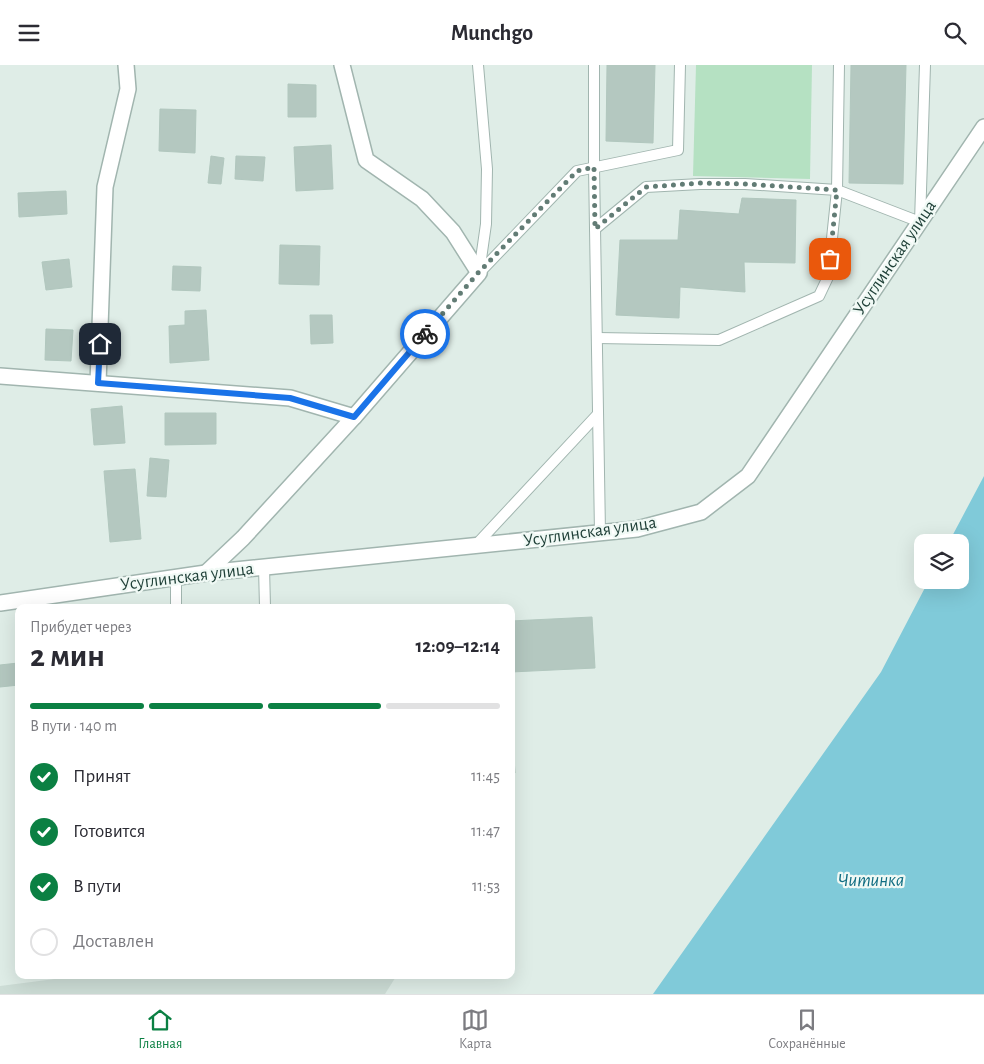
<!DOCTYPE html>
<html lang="ru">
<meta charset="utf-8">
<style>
body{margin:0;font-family:"Alegreya Sans",sans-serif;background:#f7f7f7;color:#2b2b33;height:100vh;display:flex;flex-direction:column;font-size:19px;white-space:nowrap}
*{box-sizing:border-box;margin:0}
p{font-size:16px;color:#7c7c81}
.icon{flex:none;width:28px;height:28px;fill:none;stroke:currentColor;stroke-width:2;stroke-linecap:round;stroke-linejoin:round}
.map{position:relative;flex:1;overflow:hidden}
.side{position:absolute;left:15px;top:539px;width:500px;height:375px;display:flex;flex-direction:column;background:#fff;border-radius:10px;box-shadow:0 5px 20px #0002}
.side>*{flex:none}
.controls{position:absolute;left:914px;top:469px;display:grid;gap:10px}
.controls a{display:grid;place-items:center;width:55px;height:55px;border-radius:10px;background:#fff;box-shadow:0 5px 20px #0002;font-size:25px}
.pin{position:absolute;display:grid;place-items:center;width:42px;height:42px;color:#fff;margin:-21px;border-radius:10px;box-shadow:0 2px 8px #0006}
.courier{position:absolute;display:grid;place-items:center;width:50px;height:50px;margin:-25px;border:4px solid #1a73e8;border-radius:50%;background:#fff;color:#222;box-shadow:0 1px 6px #0007}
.overview em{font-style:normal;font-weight:700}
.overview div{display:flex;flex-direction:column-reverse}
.overview{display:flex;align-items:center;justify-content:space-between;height:85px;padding:0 15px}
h1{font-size:32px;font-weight:700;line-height:38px}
.bar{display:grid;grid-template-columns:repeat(4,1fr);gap:8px 5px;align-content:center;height:60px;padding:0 15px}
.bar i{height:6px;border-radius:4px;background:#e1e1e2}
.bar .current{background:#0b8043}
.bar p{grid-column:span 4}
ol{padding:0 15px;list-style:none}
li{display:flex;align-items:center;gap:15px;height:55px}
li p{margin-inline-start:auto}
li .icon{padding:5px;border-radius:50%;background:#0b8043;color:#fff;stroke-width:4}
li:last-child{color:#7c7c81}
li i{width:28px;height:28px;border:2px solid #e1e1e2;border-radius:50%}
header{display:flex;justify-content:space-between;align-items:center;height:65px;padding:0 15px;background:#fff;font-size:22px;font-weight:700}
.tab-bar{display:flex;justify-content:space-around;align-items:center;height:70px;border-top:1px solid #e1e1e2;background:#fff;font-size:14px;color:#7c7c81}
.tab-bar a{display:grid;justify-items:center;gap:2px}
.tab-bar .current{color:#0b8043}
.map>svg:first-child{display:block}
</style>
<header><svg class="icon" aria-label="menu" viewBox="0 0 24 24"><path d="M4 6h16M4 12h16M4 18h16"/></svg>Munchgo<svg class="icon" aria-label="search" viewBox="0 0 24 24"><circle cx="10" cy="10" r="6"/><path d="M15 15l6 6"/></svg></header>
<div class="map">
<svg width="984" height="929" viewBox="0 0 984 929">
<rect width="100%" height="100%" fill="#dfede7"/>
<!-- built -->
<polygon fill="#cdddd6" points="86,910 397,910 385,929 0,929 0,921"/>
<!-- green -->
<polygon fill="#b5e1c2" points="696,0 812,0 810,114 693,111"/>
<!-- water -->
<polygon fill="#80cad9" points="984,411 984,929 653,929 881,607 929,515 960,515 960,478 949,477"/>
<!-- building -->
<g fill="#b4c8c0" stroke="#b1c7be">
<polygon points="607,0 655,0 653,78 606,76"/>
<polygon points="851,0 906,0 903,119 849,118"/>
<polygon points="288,19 316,20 316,52 288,52"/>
<polygon points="160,44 196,45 195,88 159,86"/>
<polygon points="331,80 333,124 296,126 294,82"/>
<polygon points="211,91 224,93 221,119 208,118"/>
<polygon points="236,91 265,92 263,116 235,114"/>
<polygon points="66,126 67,149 19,152 18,128"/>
<polygon points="742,133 796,135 795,198 744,197 745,227 680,222 679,253 616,250 620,175 678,175 680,145 739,149"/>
<polygon points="280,180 320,181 319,220 279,219"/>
<polygon points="69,194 72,222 46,225 42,197"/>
<polygon points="173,201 201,202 200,226 172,225"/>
<polygon points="206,245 209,295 170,298 169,261 185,260 185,246"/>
<polygon points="310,250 332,250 333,278 311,279"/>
<polygon points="46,264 73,265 71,296 45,295"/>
<polygon points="122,341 125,378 94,380 91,344"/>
<polygon points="165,348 216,348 216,379 165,380"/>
<polygon points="150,393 169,395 166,432 147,431"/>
<polygon points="135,404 141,474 110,477 104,406"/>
<polygon points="592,552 595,603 511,607 511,556"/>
<polygon points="18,598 19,620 0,622 0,600"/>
<polygon points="511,649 515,708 511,708"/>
</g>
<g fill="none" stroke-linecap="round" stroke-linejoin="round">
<defs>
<g id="service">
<polyline points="478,0 487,104 486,159 479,208"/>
<polyline points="594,0 594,102 600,468"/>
<polyline points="839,0 837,125 920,157 925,0"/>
<polyline points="595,164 646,122 700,119 745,119 837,125 828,212 819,231 719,275 597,273"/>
<polyline points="479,208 577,106 678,85 680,0"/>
<polyline points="475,481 598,349"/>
<polyline points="264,502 265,542"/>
<polyline points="176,542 176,512"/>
</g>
<g id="minor">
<polyline points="0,311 290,333 354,352"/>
<polyline points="98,318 105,122 128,24 126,0"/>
<polyline points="206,508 243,473 354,352 479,208 453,167 422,134 366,95 342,0"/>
<polyline points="0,538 206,508 637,464 701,447 748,411 984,62"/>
</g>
</defs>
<!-- service casing -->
<use href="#service" stroke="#a1b5af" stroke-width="12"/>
<!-- minor casing -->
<use href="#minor" stroke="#a1b5af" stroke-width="18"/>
<!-- service -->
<use href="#service" stroke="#fff" stroke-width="10"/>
<!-- minor -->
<use href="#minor" stroke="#fff" stroke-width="15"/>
</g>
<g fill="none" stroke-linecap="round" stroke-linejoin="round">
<!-- done -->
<polyline stroke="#627c75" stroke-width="5" stroke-dasharray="0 9" points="425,269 478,208 577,106 594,102 595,164 646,122 700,118 745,119 837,125 830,194"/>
<!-- route -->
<polyline stroke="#1a73e8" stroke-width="6" points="100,279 98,318 290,333 354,352 425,269"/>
</g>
<g text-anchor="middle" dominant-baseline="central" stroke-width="4.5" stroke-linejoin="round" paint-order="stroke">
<!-- street labels -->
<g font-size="18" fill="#1e3f37" stroke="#f0f9f5">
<text transform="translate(895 193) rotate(-56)">Усуглинская улица</text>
<text transform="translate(590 467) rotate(-8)">Усуглинская улица</text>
<text transform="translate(187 512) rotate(-7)">Усуглинская улица</text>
</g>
<!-- water labels -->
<g font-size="19" font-style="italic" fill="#116d82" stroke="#f0f9f5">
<text x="871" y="815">Читинка</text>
</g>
</g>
</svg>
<div class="controls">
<a><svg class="icon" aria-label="layers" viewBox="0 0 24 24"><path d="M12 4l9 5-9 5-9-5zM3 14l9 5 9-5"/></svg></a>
</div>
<div class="pin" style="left:830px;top:194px;background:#ea580c"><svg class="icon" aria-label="bag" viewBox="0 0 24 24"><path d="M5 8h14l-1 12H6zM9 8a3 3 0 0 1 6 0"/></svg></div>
<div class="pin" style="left:100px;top:279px;background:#1f2937"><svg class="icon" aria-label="home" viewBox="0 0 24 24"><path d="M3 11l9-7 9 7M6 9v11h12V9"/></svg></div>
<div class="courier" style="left:425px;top:269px"><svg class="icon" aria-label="bike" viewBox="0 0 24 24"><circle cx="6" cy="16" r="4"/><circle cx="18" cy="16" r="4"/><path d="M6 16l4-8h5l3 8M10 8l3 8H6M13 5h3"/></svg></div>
<section class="side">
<div class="overview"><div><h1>2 мин</h1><p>Прибудет через</p></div><em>12:09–12:14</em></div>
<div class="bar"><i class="current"></i><i class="current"></i><i class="current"></i><i></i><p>В пути · 140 m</p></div>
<ol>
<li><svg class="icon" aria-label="check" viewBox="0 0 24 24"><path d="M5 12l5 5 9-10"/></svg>Принят<p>11:45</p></li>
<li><svg class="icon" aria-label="check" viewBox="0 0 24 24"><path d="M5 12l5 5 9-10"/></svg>Готовится<p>11:47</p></li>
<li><svg class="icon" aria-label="check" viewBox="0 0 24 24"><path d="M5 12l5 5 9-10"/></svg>В пути<p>11:53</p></li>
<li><i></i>Доставлен</li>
</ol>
</section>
</div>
<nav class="tab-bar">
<a class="current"><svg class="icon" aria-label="home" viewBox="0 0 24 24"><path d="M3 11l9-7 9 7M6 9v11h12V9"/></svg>Главная</a>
<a><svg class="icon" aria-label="map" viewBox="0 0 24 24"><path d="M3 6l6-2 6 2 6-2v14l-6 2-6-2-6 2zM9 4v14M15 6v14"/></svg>Карта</a>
<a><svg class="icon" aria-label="saved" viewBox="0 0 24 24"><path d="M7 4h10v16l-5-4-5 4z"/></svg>Сохранённые</a>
</nav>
